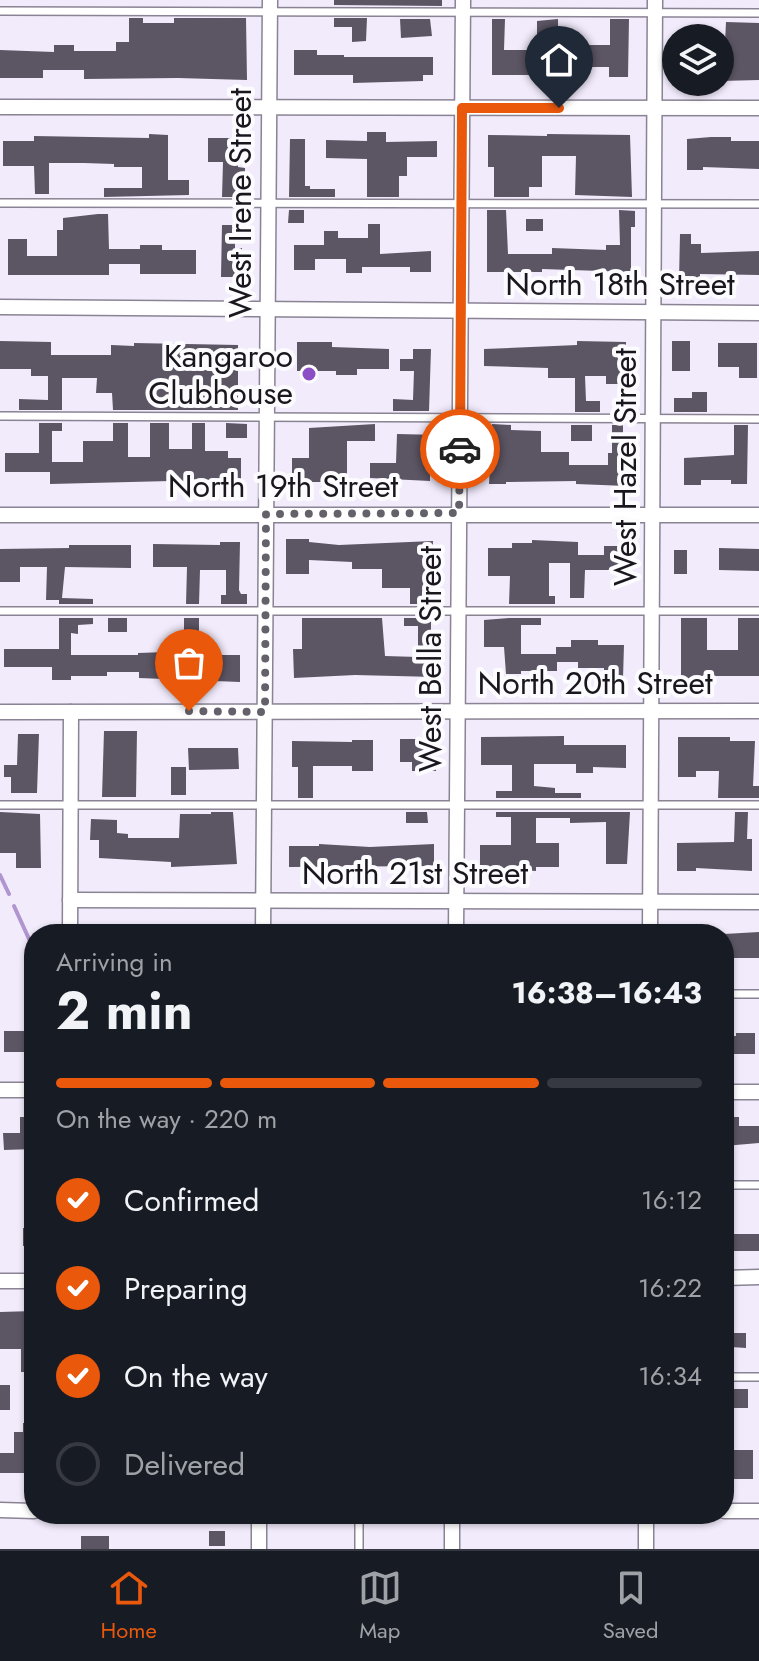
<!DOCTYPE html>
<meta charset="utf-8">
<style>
body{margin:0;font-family:Jost,sans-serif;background:#20242c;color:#f1f3f6;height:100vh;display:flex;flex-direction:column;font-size:30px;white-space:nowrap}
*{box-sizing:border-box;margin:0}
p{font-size:26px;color:#9ea1a6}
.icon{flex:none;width:44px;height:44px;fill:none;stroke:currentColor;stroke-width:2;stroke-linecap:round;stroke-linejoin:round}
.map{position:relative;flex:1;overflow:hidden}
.side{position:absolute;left:24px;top:924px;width:710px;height:600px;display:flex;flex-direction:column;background:#171b24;border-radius:32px;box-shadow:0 2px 6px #0004}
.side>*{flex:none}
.buttons{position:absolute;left:662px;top:24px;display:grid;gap:16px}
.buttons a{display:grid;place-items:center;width:72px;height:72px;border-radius:50%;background:#171b24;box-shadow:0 2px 6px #0004;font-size:40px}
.pin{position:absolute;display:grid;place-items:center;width:68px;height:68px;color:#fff;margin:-82px -34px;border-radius:50% 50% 50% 0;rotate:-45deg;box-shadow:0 0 8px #0007}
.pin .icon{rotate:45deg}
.courier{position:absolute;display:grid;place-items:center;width:80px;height:80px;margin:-40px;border:6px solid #ea580c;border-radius:50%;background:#fff;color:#222;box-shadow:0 2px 10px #0007}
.head em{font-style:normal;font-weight:700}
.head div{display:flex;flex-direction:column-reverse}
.head{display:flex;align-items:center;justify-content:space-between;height:136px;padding:0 32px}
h1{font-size:52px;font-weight:700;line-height:60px}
.bar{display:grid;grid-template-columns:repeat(4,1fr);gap:12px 8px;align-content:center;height:96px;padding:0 32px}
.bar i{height:10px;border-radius:6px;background:#363941}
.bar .current{background:#ea580c}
.bar p{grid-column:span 4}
ol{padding:0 32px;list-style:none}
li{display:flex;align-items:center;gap:24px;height:88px}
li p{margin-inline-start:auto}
li .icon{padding:8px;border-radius:50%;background:#ea580c;color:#fff;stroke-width:4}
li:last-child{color:#9ea1a6}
li i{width:44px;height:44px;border:4px solid #363941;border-radius:50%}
.dock{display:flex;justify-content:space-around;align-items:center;height:112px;border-top:2px solid #363941;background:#171b24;font-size:22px;color:#9ea1a6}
.dock a{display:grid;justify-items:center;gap:4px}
.dock .current{color:#ea580c}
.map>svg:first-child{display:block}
</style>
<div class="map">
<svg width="759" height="1549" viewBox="0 0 759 1549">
<rect width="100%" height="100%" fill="#f2ebfc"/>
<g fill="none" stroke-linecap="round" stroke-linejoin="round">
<!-- stream -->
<g stroke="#b095cf" stroke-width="4">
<polyline points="0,875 9,894"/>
<polyline points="14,906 34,950"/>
</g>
</g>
<!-- building -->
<g fill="#5c5564">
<polygon points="334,0 442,0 442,6 334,5"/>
<polygon points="129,18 143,18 143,23 174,23 174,18 246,18 247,80 178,78 84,79 84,70 43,70 43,78 0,78 0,50 54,52 54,45 74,45 74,51 116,51 116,42 129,42"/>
<polygon points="334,18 367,18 366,41 352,42 352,27 334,27"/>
<polygon points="400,19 430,19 432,36 401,38"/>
<polygon points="492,19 505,19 504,50 537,50 537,21 558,19 558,37 551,37 551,75 492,75"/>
<polygon points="610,19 629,19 628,77 609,77 609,67 584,67 584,71 570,71 570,45 610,45"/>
<polygon points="726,22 759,23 759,80 720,81 720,43 725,43"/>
<polygon points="294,50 317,50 317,55 344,55 344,57 433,57 433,75 423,75 423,81 353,83 353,75 294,75"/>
<polygon points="367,132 386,132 386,142 437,141 437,157 407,157 407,176 399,176 399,197 367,197 367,159 326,158 326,140 367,141"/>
<polygon points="149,134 168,135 168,180 189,180 189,195 104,197 104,188 142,188 142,167 114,167 114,164 84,163 49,163 49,194 35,194 34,166 3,166 3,141 34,141 34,136 149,138"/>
<polygon points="547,134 630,135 632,197 575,195 576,156 542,156 542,187 529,187 529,197 494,197 494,167 488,167 488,135 547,136"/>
<polygon points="711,137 731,137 731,141 759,141 759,169 703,167 703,170 687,170 687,139"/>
<polygon points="208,138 238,138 238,167 245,168 244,197 222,197 223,162 208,162"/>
<polygon points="290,139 305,139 305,186 310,186 310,189 335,189 335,197 289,197"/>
<polygon points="289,210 304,210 304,223 288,223"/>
<polygon points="487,210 506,210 508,254 552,254 552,248 606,250 606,245 620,245 619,210 635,211 635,227 631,227 631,272 542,269 542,272 487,272"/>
<polygon points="98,214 108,214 109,249 140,249 140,245 162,245 162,250 196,250 196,274 140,274 140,264 109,264 109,275 8,275 8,239 27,239 27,256 57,256 57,230 63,230 63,218"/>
<rect x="526" y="219" width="17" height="12"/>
<polygon points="368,224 380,224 380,254 431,251 431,272 410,272 410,267 362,267 362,273 346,273 346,259 315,259 315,270 294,270 294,245 324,245 324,231 338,231 338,238 368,238"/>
<polygon points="222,225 235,225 235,248 242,248 242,277 221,277"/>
<polygon points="680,234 691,234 691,244 701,244 701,253 759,251 759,275 700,274 700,280 679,280"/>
<polygon points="0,341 51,342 51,355 111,355 111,345 134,346 134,343 238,345 238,410 113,410 112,393 96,393 97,378 62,378 62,410 19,410 19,399 48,400 48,376 31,376 31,369 0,369"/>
<polygon points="577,341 626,342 626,384 606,384 606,376 585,376 586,401 600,401 600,412 575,412 575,378 548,378 548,368 484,366 484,349 577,345"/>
<rect x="672" y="341" width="18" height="30"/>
<polygon points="297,342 332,342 332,347 389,349 389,369 357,369 357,375 336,375 336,371 297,371"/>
<polygon points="718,343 757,343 757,378 739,378 739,367 718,367"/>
<polygon points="413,349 431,349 429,411 393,411 393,399 413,400 414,371 400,371 400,359 413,359"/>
<polygon points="692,392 707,392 707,412 674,412 674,398 692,398"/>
<polygon points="39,423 62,423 62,431 52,431 52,462 83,462 83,441 113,441 113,423 128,423 128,457 150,457 150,423 169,423 169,449 192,449 192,423 205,423 205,451 228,451 228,458 241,458 241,481 186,479 186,486 170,486 170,481 50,484 50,472 5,472 5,453 39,453"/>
<polygon points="226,423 247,424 247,438 226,438"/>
<polygon points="375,424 375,441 347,441 347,486 328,486 328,482 292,482 292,458 309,458 309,428"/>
<polygon points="492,424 511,425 511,430 541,431 541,452 569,452 569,465 608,465 608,453 612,453 612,425 623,425 623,453 627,453 627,486 576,484 576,481 506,482 506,484 489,484"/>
<rect x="571" y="425" width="21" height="16"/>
<polygon points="734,425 748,425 747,484 731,484 731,480 701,480 701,485 684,485 684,458 734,455"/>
<polygon points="397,434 441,435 441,449 430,449 430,481 370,478 370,463 396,463"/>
<polygon points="286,539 309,539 309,542 339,545 433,541 431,604 410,604 410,588 382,588 382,569 352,569 352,562 309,560 309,574 286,574"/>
<polygon points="532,540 578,542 578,555 604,555 604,546 622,546 622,570 585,570 584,598 570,598 570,563 549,563 549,596 555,596 555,604 509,604 510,576 488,576 488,548 512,548 512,543 532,543"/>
<polygon points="220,542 240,542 239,590 241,594 247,594 247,604 221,604 221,595 226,595 226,570 200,570 199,604 186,604 187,567 153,567 153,544 220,545"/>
<polygon points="69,545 131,545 131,568 65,567 62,598 93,599 93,604 59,604 59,600 46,600 47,567 20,567 20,582 0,582 0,549 69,548"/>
<polygon points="719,548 759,549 759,571 719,570"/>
<rect x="674" y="550" width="13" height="24"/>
<polygon points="59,618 93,618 93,624 78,625 78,634 71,633 71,655 138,655 138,653 167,652 167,645 184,645 184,618 199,618 199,642 210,642 210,655 240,655 240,682 139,678 139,672 107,672 107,676 71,676 71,680 52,680 52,667 4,667 4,649 59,649"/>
<rect x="108" y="618" width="19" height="14"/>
<polygon points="302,618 382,618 385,656 418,657 418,626 404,626 404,618 431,618 431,641 436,641 436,677 355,675 294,678 293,649 302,649"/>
<polygon points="509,618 541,618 541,625 521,625 521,654 556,654 556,647 571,647 571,640 598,640 598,645 624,645 623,678 604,678 604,668 578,668 578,662 557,662 557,671 521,671 521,674 506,674 504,647 484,647 484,620"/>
<polygon points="681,618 707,618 707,650 738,650 738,618 759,618 759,676 707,676 707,679 681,680"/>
<polygon points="104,731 137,731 136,797 102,797"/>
<polygon points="18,734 39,734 37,793 11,793 11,777 4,777 4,765 17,765"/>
<polygon points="564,736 564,745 626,745 626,768 593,767 593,773 576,773 576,764 534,764 534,786 555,788 555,793 581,793 581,798 496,798 496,791 512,791 512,765 481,765 481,737"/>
<polygon points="678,737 730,737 730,741 755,741 753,786 759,786 759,798 718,798 719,771 696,771 696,777 678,777"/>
<polygon points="400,739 436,739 436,771 412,771 412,762 400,762"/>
<polygon points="352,740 373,740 373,771 352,771 352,766 313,766 313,798 298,798 298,767 292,767 292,741 352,742"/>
<polygon points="188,748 238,748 239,769 189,770"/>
<rect x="171" y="767" width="15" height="28"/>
<polygon points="0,812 40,814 41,868 16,868 16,853 0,853"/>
<polygon points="211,812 233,812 237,864 171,867 171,862 99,858 99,840 90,840 91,819 117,820 117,833 128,834 128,838 179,838 180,814 211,814"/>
<polygon points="406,812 427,812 428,823 406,823"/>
<polygon points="496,812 630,812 627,864 606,864 606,822 570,823 570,818 536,818 536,843 559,843 559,867 536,867 536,871 480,868 480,845 511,845 511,817 496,817"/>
<polygon points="735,812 748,812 747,839 752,839 752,871 696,868 696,871 677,871 677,843 734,842"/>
<polygon points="319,844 370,847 434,844 434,866 289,867 289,846 319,846"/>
<polygon points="759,932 759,958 724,958 724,934"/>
<rect x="4" y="1031" width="30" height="21"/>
<polygon points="736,1033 755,1033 755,1054 724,1054 724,1036 736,1036"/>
<polygon points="20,1117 34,1117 34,1149 4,1150 3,1133 20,1133"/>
<polygon points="724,1117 739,1117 739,1126 759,1126 759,1143 724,1146"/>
<rect x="23" y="1228" width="11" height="18"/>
<rect x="734" y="1234" width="25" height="17"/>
<polygon points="34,1311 34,1372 21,1372 21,1349 0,1349 0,1312"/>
<polygon points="731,1333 746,1333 746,1348 731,1347"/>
<rect x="0" y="1385" width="10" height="25"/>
<polygon points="729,1389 748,1389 748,1408 724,1408 724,1397 729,1397"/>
<polygon points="23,1423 34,1423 34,1473 0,1473 0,1453 14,1453 14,1432 23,1432"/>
<rect x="732" y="1450" width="21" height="29"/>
<rect x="209" y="1531" width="16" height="15"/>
<rect x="81" y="1536" width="28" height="13"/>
</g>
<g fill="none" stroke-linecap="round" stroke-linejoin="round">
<defs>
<g id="service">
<polyline points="0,11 759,13"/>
<polyline points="0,203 759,204"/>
<polyline points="0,416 759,419"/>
<polyline points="0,611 759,611"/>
<polyline points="0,805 759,805"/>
<polyline points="724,994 759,994"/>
<polyline points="724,1185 759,1185"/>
<polyline points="724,1377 759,1377"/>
<polyline points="359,1514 359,1549"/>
</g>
<g id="minor">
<polyline points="0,107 759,108"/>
<polyline points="0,307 759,313"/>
<polyline points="0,515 759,515"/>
<polyline points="0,712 759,711"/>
<polyline points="70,900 759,902"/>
<polyline points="70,934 71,712"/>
<polyline points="263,934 270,0"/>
<polyline points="456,934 463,0"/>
<polyline points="650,934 655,0"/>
<polyline points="0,1090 34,1090"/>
<polyline points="724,1092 759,1092"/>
<polyline points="724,1278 759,1277"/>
<polyline points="0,1281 34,1281"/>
<polyline points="0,1510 34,1511"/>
<polyline points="724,1511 759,1511"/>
<polyline points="259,1549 259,1514"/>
<polyline points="452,1549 452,1514"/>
<polyline points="646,1549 646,1514"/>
</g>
</defs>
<!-- service casing -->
<use href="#service" stroke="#8a8393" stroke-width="10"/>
<!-- minor casing -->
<use href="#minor" stroke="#8a8393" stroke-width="17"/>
<!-- service -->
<use href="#service" stroke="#fff" stroke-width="7"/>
<!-- minor -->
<use href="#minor" stroke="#fff" stroke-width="14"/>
</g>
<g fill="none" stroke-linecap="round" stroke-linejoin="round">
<!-- done -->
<polyline stroke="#65616b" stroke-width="8" stroke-dasharray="0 14.4" points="189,711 265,712 266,514 459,513 460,449"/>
<!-- route -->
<polyline stroke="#ea580c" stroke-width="10" points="460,449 462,108 559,108"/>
</g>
<!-- markers -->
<circle fill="#8b4ec4" stroke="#fcfbfe" stroke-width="3" cx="309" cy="374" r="8"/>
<g text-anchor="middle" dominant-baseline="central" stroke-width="8" stroke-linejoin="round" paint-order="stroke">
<!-- street labels -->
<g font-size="32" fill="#19171d" stroke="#fcfbfe">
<text transform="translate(240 203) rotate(-90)">West Irene Street</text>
<text x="620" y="284">North 18th Street</text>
<text transform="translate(625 467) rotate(-90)">West Hazel Street</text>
<text x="283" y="486">North 19th Street</text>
<text transform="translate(430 659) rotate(-90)">West Bella Street</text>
<text x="595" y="683">North 20th Street</text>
<text x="415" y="873">North 21st Street</text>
</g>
<!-- poi labels -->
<g font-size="32" fill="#19171d" stroke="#fcfbfe" text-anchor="end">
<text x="293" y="356">Kangaroo<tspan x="293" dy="37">Clubhouse</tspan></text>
</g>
</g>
</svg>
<div class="buttons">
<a><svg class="icon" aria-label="layers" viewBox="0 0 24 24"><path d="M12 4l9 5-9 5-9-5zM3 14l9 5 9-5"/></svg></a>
</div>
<div class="pin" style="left:189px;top:711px;background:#ea580c"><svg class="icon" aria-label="bag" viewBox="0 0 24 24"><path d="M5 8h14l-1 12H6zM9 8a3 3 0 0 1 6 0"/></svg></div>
<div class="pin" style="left:559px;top:108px;background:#1f2937"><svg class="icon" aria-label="home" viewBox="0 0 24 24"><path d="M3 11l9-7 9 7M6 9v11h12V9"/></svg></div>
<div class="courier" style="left:460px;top:449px"><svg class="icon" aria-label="car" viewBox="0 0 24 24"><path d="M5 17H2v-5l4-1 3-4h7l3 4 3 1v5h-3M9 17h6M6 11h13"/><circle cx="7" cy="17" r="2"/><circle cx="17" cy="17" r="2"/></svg></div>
<section class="side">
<div class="head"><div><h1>2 min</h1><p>Arriving in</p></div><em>16:38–16:43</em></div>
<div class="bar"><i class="current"></i><i class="current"></i><i class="current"></i><i></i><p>On the way · 220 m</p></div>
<ol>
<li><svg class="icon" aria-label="check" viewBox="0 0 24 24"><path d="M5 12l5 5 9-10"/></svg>Confirmed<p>16:12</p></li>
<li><svg class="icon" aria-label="check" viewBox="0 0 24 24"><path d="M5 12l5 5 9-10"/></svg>Preparing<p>16:22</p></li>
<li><svg class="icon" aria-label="check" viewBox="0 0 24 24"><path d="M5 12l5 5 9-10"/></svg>On the way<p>16:34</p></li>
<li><i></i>Delivered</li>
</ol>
</section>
</div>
<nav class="dock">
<a class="current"><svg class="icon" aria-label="home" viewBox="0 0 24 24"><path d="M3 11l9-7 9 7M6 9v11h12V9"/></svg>Home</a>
<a><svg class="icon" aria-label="map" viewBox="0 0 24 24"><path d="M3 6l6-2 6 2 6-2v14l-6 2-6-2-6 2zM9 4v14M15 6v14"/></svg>Map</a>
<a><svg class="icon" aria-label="saved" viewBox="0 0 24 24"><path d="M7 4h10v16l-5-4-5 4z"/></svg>Saved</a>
</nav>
